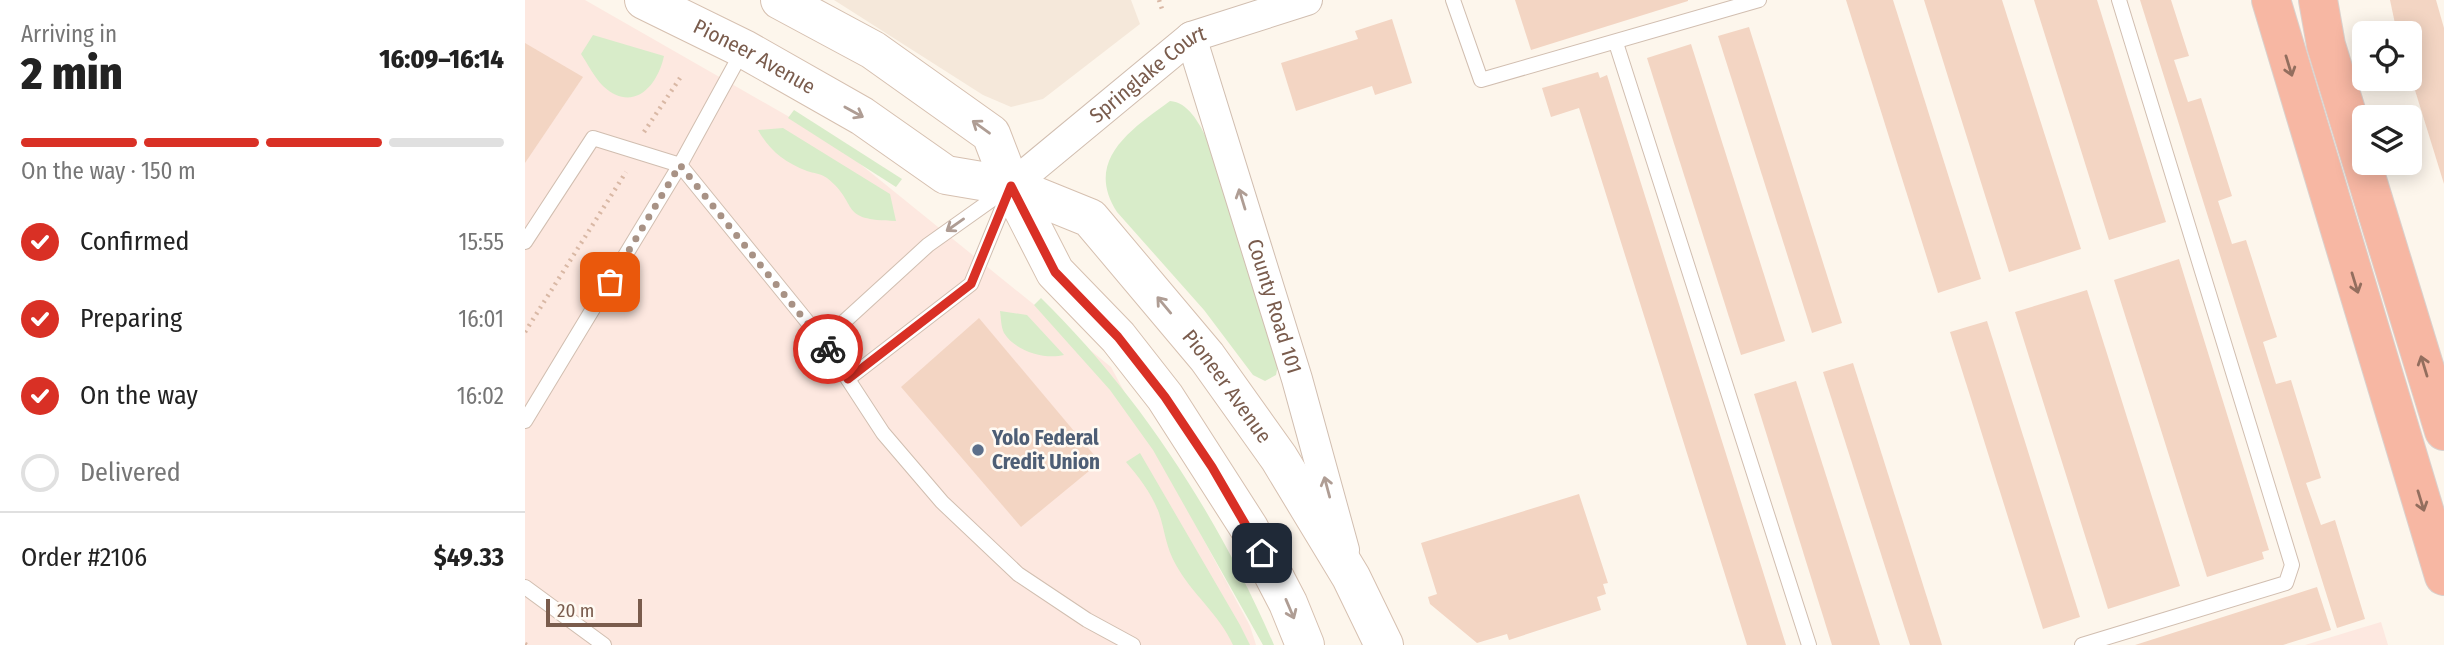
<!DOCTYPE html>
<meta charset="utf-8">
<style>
body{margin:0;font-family:"Fira Sans Condensed",sans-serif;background:#f6f6f6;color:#222;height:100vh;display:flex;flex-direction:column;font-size:26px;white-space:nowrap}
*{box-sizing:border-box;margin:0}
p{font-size:23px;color:#767676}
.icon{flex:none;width:38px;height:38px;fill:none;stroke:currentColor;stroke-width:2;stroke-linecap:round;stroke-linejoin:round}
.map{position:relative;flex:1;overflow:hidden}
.sheet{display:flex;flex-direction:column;background:#fff;width:525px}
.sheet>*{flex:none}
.controls{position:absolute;left:1827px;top:21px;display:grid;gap:14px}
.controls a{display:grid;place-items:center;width:70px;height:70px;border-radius:10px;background:#fff;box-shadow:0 4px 18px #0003;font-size:35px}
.scale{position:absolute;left:21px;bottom:18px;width:96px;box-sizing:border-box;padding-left:7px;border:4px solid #7a5c4d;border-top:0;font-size:19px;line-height:24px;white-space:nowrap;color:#7a5c4d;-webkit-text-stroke:5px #fffaf3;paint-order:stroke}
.pin{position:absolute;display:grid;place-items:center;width:60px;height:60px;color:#fff;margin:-30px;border-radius:14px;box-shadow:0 4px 10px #0006}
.courier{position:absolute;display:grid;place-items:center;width:70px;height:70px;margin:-35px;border:5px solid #d93025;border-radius:50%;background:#fff;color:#222;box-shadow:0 2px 9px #0007}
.summary em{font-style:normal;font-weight:800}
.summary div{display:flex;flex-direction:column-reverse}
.summary{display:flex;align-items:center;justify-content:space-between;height:119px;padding:0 21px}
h1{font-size:46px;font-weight:800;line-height:52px}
.bar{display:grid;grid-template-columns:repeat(4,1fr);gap:10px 7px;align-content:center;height:84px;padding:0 21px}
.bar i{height:9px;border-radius:5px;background:#e0e0e0}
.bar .current{background:#d93025}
.bar p{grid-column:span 4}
.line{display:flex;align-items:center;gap:18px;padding:0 21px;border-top:2px solid #e0e0e0}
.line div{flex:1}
ol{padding:0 21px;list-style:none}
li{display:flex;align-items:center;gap:21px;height:77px}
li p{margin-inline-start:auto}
li .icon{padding:7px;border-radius:50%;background:#d93025;color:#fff;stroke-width:4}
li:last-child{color:#767676}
li i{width:38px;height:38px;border:4px solid #e0e0e0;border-radius:50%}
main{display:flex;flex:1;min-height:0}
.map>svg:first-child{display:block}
</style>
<main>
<section class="sheet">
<div class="summary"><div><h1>2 min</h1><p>Arriving in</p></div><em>16:09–16:14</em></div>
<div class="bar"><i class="current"></i><i class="current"></i><i class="current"></i><i></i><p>On the way · 150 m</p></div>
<ol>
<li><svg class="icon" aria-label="check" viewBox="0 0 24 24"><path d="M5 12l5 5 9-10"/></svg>Confirmed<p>15:55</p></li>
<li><svg class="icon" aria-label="check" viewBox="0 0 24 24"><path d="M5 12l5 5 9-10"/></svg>Preparing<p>16:01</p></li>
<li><svg class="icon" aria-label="check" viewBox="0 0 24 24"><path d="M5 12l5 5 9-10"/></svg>On the way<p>16:02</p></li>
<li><i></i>Delivered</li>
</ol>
<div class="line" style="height:91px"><div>Order #2106</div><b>$49.33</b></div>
</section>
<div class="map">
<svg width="1919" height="645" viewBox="0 0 1919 645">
<rect width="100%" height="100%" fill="#fdf6ec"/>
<!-- residential -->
<polygon fill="#f5e8da" points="309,0 606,0 615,24 518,99 486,107 458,95"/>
<!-- commercial -->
<g fill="#fde8e0">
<polygon points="0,0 60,0 308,142 586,367 725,626 731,645 0,645"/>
<polygon points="1856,622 1863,645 1780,645"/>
</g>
<!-- green -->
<g fill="#d8ecc9">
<path d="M68 35 139 56C132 88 107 113 78 86 69 77 63 64 56 54Z"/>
<path d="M645 101C663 102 674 123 681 137L753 365 751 375 740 381 728 375 679 310 592 212C558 160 608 128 645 101Z"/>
<polygon points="269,110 377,179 371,187 263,118"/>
<path d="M258 128 365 194 371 221C311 220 336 205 302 178 297 174 288 173 282 171 259 162 245 151 233 130Z"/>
<path d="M516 298C615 395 694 518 749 645H738L628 450 585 390 509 305Z"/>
<path d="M475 311 502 315 539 355C520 360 490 351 479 333 476 327 476 318 475 311Z"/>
<path d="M615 453 715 625 725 645H708C694 614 667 594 651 565 641 548 640 531 634 513 627 494 614 477 601 462Z"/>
</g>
<!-- building -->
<g fill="#f3d5c3">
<polygon points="990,0 1163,0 1163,1 1006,50"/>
<polygon points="1321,0 1368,0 1456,279 1413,293"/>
<polygon points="1399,0 1477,0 1556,249 1484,272"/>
<polygon points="1509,0 1572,0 1641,222 1584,240"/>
<polygon points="1615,0 1646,0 1664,56 1649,60 1663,102 1676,98 1707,196 1693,201 1707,244 1721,240 1752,337 1738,342 1751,384 1766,380 1796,478 1781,483 1796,525 1810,520 1840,619 1812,628"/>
<polygon points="1865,0 1911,0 1919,28 1919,184 1885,74 1885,33 1872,33"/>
<polygon points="867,19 887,83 850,95 847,86 771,111 756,63 833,39 830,31"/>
<polygon points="1224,27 1317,323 1287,333 1193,36"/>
<polygon points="0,43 58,77 0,163"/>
<polygon points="1166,44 1260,341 1216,355 1122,58"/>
<polygon points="1073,72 1075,78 1082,75 1261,645 1222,645 1054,108 1026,117 1017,88"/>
<polygon points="1654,259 1744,550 1737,552 1739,559 1682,577 1589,280"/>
<polygon points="1562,290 1655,586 1583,609 1490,312"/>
<polygon points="454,318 575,462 496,527 376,387"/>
<polygon points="1462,321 1555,617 1518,629 1425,332"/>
<polygon points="1328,363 1417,645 1385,645 1298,372"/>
<polygon points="1271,381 1355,645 1307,645 1229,394"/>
<polygon points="1054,494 1083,583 1078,584 1081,594 1072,597 1076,610 984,640 982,634 952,643 905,604 903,597 912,594 896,543"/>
<polygon points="1792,587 1806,630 1758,645 1610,645"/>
</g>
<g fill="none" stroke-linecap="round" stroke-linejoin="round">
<defs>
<g id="lane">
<polyline points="928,0 956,80 1234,0"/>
<polyline points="1091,43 1284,645"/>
<polyline points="0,242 68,138 155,165 218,50"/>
<polyline points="298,341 403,245 479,191"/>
<polyline points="323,379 446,284 483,194"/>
<polyline points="0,421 155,165 298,341 358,433 417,502 493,574 562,620 608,645"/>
<polyline points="0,587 79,645"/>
<polyline points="1557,645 1761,583 1767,565 1594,0"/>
</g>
<g id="street">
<path id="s1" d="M666 37 772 379 819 550"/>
<path id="s2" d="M486 186 666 37 782 0"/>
</g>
<g id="secondary">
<path id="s3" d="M119 0 219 49 337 116 421 175 486 186 565 218 682 357 754 458 826 577 859 645"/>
<polyline points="255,0 348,50 466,134 486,186 530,272 593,337 640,397 724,528 763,603 780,645"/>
</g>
<g id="highway">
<polyline points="1746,0 1919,576"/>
<polyline points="1793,0 1801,45 1919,431"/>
</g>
</defs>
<!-- lane casing -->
<use href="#lane" stroke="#d1beb0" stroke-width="16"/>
<!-- street casing -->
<use href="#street" stroke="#d1beb0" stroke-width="32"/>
<!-- secondary casing -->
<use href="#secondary" stroke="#d6c0b0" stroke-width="40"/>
<!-- highway casing -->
<use href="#highway" stroke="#dad1cd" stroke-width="40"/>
<!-- path -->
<g stroke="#d9b8a5" stroke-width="4.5" stroke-dasharray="2 5" stroke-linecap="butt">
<polyline points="634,0 638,12"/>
<polyline points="119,132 157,75"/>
<polyline points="0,332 101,172"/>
<polyline points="0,644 2,645"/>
</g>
<!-- lane -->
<use href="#lane" stroke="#fff" stroke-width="14"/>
<!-- street -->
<use href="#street" stroke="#fff" stroke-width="30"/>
<!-- secondary -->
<use href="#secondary" stroke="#fff" stroke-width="38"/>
<!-- highway -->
<use href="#highway" stroke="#f7b7a3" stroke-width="38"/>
</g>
<!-- one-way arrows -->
<defs><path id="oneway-shaft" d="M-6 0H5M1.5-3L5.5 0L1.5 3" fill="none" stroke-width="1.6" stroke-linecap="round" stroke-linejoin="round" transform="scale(1.75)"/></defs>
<g stroke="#936e5e">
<use href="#oneway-shaft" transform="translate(1764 66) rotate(73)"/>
<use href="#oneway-shaft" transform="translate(1830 283) rotate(73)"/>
<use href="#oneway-shaft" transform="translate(1899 366) rotate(-107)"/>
<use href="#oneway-shaft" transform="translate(1896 501) rotate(73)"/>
</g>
<g stroke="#af9d94">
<use href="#oneway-shaft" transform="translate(329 112) rotate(29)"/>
<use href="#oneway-shaft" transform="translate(456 127) rotate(-144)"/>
<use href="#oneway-shaft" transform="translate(717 199) rotate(-107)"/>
<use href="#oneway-shaft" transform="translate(430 225) rotate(145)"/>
<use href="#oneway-shaft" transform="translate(639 305) rotate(-130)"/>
<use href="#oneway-shaft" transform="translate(802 487) rotate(-105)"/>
<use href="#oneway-shaft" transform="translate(765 609) rotate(67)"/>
</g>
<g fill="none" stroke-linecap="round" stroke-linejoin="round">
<!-- done -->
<polyline stroke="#a89285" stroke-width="7" stroke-dasharray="0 12.6" points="85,282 155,165 303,349"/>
<!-- route -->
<polyline stroke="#d93025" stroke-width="9" points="303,349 323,379 446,284 486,186 530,272 593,337 640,397 687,467 737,553"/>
</g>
<!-- markers -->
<circle fill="#5c6f8a" stroke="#fffaf3" stroke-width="2.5" cx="453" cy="450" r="7"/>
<g text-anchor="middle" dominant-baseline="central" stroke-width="5" stroke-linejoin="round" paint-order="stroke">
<!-- street labels -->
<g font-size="21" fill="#7a5c4d" stroke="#fffaf3">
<text stroke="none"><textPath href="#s3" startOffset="124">Pioneer Avenue</textPath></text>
<text stroke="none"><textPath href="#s2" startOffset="177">Springlake Court</textPath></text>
<text stroke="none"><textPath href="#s1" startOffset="282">County Road 101</textPath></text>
<text stroke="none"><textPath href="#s3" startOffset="718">Pioneer Avenue</textPath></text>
</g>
<!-- service labels -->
<g font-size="21" font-weight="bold" fill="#4e5e75" stroke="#fffaf3" text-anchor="start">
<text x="467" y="438">Yolo Federal<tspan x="467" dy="24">Credit Union</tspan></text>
</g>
</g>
</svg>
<div class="controls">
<a><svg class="icon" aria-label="locate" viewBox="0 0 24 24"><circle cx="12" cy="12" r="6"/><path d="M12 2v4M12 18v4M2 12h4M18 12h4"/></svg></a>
<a><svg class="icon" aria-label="layers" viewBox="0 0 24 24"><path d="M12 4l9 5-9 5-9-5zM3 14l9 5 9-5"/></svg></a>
</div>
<div class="scale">20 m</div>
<div class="pin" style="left:85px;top:282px;background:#ea580c"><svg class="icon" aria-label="bag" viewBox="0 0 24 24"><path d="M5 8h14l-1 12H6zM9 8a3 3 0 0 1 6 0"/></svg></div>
<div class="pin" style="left:737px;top:553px;background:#1f2937"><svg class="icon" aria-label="home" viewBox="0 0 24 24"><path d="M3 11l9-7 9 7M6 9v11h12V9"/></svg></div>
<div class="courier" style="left:303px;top:349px"><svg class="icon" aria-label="bike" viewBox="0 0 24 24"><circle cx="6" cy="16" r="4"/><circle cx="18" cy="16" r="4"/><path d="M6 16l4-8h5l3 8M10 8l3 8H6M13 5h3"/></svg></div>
</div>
</main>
